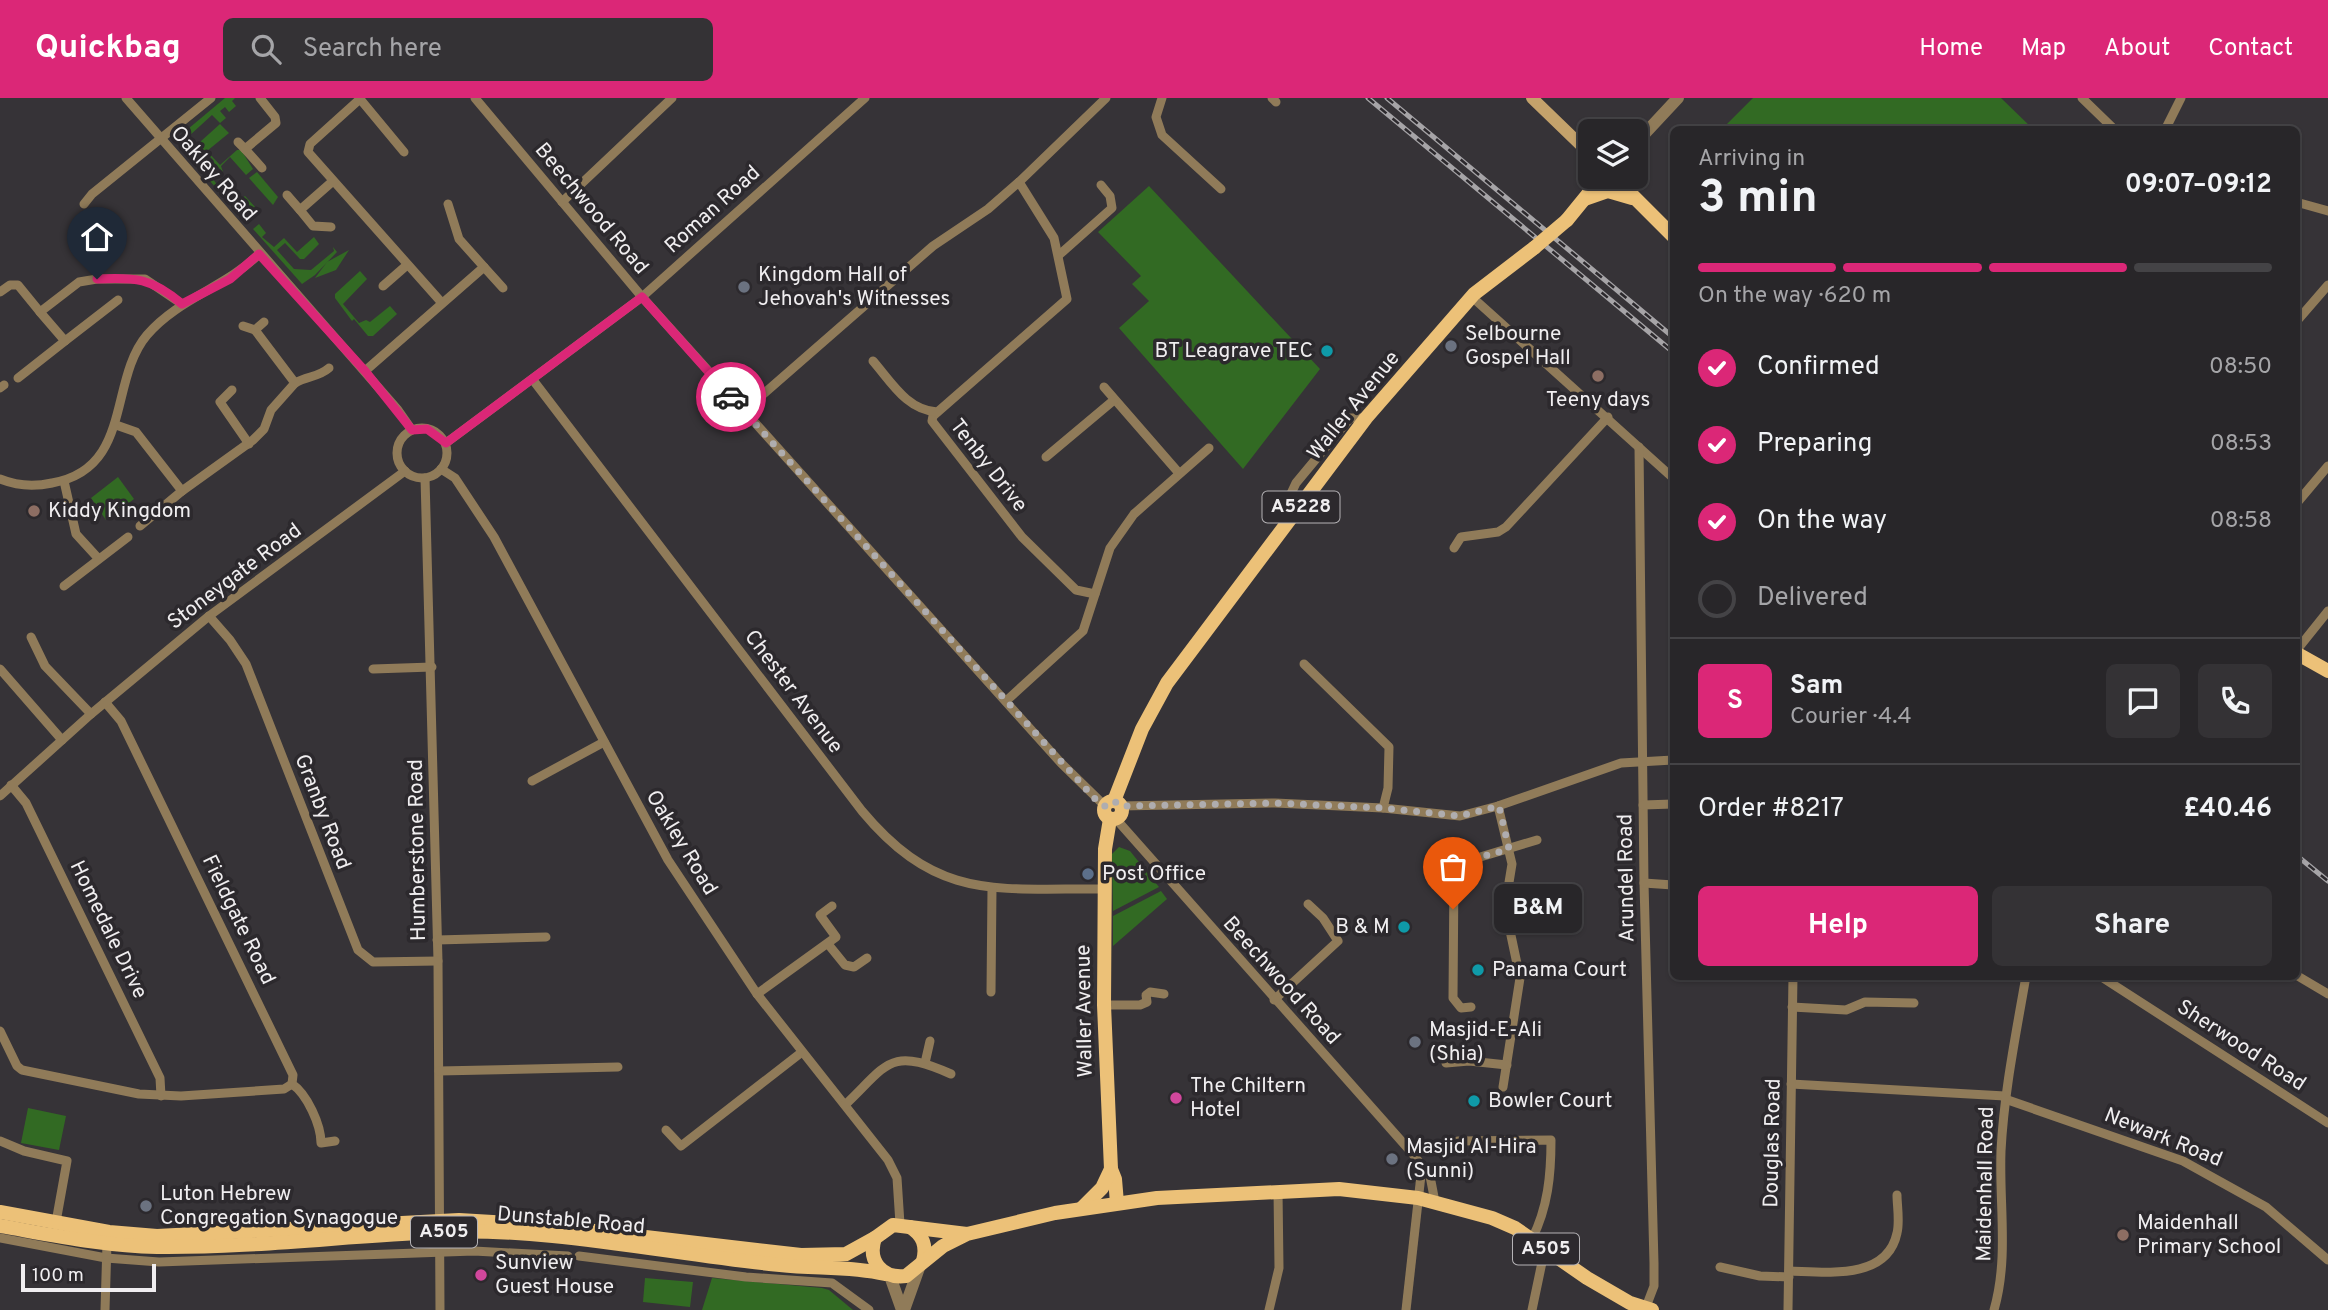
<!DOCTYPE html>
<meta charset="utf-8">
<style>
body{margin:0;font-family:Overpass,sans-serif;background:#343235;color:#f1f3f6;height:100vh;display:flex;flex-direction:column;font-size:26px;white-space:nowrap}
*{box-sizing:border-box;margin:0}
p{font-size:23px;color:#a5a5a8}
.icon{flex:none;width:38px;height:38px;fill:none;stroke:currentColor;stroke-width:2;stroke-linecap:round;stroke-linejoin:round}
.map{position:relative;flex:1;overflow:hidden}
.drawer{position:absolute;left:1670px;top:28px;width:630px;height:854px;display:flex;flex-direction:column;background:#282629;border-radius:10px;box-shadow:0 2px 5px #0004,0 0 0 2px #444346}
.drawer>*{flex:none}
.tools{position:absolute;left:1578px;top:21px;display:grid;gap:14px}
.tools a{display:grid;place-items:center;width:70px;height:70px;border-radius:10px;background:#282629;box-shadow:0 2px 5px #0004,0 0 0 2px #444346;font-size:35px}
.scale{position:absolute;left:21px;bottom:18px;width:135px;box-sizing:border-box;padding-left:7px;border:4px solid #f0eef0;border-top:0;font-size:19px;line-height:24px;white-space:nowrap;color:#f0eef0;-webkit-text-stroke:5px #2c292d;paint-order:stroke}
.pin{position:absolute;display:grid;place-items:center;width:60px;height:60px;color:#fff;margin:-72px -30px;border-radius:50% 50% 50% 0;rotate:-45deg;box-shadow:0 0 7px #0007}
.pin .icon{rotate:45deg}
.courier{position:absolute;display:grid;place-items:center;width:70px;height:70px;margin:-35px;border:5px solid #db2777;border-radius:50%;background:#fff;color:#222;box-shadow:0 2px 9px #0007}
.bubble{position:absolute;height:49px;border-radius:10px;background:#282629;box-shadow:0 2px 5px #0004,0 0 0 2px #444346;font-size:23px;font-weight:700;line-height:49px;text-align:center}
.overview em{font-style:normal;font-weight:700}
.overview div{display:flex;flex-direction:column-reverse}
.overview{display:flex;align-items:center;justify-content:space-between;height:119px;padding:0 28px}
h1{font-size:46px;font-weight:700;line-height:52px}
.bar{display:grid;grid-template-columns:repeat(4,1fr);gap:10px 7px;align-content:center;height:84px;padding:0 28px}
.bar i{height:9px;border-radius:5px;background:#444346}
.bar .active{background:#db2777}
.bar p{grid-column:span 4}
.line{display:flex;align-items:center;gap:18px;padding:0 28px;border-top:2px solid #444346}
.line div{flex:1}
.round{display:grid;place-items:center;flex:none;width:74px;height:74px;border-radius:10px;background:#343235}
ol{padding:0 28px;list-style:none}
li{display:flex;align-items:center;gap:21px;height:77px}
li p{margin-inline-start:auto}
li .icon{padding:7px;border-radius:50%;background:#db2777;color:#fff;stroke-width:4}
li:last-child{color:#a5a5a8}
li i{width:38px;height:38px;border:4px solid #444346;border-radius:50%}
.action{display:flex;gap:14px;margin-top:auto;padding:14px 28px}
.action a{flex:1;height:80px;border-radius:10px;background:#db2777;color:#fff;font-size:28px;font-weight:700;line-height:80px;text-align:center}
.action a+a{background:#343235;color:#f1f3f6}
header{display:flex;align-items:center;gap:42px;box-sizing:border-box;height:98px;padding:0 35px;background:#db2777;color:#fff}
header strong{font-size:33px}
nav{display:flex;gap:38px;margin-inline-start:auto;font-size:24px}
.search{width:490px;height:63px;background:#343235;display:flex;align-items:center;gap:18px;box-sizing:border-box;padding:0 24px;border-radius:10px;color:#a5a5a8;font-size:26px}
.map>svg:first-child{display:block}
</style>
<header>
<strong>Quickbag</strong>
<div class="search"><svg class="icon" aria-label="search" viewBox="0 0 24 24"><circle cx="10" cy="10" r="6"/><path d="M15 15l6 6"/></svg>Search here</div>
<nav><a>Home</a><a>Map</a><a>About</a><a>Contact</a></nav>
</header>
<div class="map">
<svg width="2328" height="1212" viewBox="0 0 2328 1212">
<rect width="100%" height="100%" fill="#363337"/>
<!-- green -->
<g fill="#326a23">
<polygon points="225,0 235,0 232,3 236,8 229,14 225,9 220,13 226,20 220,25 212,17 189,38 188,55 206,72 214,63 200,48 200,44 220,26 229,35 207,53 220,67 237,52 241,52 253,71 246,77 230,59 221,68 223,74 218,69 208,74 218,88 223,86 217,91 181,50 184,43 182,36"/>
<polygon points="1753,0 2001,0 2033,31 1722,31"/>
<polygon points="257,74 278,99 273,107 249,80"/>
<polygon points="1149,88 1320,271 1243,371 1119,230 1149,203 1132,186 1141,178 1098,134"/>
<polygon points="238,96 242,100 245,98 257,111 245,122 229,104"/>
<polygon points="259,126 266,135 262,139 274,149 284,140 297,154 314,139 319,146 304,161 300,161 285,145 277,152 294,171 311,172 334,153 333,149 337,154 315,177 302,186 253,131"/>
<polygon points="349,152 336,172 315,180 327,164"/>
<polygon points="360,173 367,181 343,206 359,225 366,222 370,224 390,208 397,216 373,238 368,238 354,221 352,223 335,200 335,196"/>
<polygon points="118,379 134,401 106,422 91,400"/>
<polygon points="1119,749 1130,753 1159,789 1113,813 1112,756"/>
<polygon points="1161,793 1167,801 1113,848 1113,818"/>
<polygon points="28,1010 66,1018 59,1052 21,1045"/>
<polygon points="645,1180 693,1184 690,1209 643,1204"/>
<polygon points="712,1180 822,1190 829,1192 853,1212 702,1212"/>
</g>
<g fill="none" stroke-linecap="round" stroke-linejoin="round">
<!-- minor -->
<g stroke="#907b59" stroke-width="9">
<polyline points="126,0 398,312 412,332"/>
<polyline points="475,0 642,199 1061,665 1105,708"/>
<polyline points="1162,0 1156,19 1162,37 1221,91"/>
<polyline points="1272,0 1276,4"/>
<polyline points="2082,0 2115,32"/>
<polyline points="2165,32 2181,0"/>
<polyline points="238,44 245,51 276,25 275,19 260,0"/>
<polyline points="245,51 262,70"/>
<polyline points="404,54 360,1 310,46 308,54 442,205"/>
<polyline points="1019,84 1054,140 1067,201 933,318 932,323 1022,439 1076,492 1095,496"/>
<polyline points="287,97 300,112 333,83"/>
<polyline points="562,104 672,0"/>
<polyline points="2296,104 2328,113"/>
<polyline points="84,106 92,96 211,0"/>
<polyline points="300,112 313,128 331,129"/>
<polyline points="1059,157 1112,110 1110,98 1101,87"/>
<polyline points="484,169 503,190"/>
<polyline points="383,188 407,167"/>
<polyline points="0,194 10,187 18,187 40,214"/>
<polyline points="1472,199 1673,380"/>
<polyline points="118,202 65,243 40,214 79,184 97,181 145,181 182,206"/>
<polyline points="2296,224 2328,187"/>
<polyline points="243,228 255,232 264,224"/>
<path d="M873 263C892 285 907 312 937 314"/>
<polyline points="365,273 484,169 459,141 448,106"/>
<polyline points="18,280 65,243"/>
<path d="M533 282 862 713C938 804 996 790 1105 791"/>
<path d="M295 285C307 278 319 279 329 270"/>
<polyline points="1104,289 1178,374"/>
<polyline points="0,290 4,287"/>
<polyline points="232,292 220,304 249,346"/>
<polyline points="744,313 933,148 988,111 1019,84 1106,0"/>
<polyline points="116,327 136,334 182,393 140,428"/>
<circle cx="422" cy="355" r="25"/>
<polyline points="446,345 642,199 865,0"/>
<polyline points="1639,349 1644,785 1654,1165 1654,1188 1646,1209"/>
<polyline points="1046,359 1114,302"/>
<polyline points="441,371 455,380 494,439 668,762 757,896 888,1062 897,1080 900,1126"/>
<polyline points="425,380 438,863 440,1212"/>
<path d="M0 381C17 388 34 389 52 385 133 371 108 283 147 237 179 200 226 189 259 156"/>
<polyline points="64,383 76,436 97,459"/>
<polyline points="182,393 253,342 264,331 271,312 295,285 255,232"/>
<polyline points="2296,406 2328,368"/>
<polyline points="1293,420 1288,402 1296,385 1350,320 1366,320"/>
<polyline points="1454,450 1461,439 1498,434 1506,429 1608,319"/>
<polyline points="64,488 128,439"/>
<polyline points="209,518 230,542 246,566 358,852 373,864 438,863"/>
<polyline points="31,539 45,568 91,616"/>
<polyline points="2296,553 2328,513"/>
<polyline points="1304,566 1389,649 1388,690 1383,710"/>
<polyline points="0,571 62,642"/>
<polyline points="373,571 432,569"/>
<polyline points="1006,603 1083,533 1110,450 1134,416 1209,350"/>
<path d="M105 604 121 623 293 977 292 986C307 996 321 1027 321 1045L335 1043"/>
<polyline points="532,683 604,644"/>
<polyline points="11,687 26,705 160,980 161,998"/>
<polyline points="0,698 91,616 209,518 405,373"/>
<polyline points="1643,707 1673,706"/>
<polyline points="1121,708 1275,705 1383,710 1460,718 1498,708 1621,665 1673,662"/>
<polyline points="1498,708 1512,766 1505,809 1520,880 1503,989"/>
<polyline points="1116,721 1412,1055 1430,1078 1435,1104"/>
<polyline points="1644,785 1673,787"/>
<polyline points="437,842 546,839"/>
<polyline points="828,846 845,867 854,869 867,860"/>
<polyline points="2296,877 2328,896"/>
<polyline points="2100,878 2328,1025"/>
<polyline points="991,894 992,790"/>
<polyline points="757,896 836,839 820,817 832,808"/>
<polyline points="1274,902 1338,843 1323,820 1308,806"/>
<polyline points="1104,907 1140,907 1147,904 1146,897 1150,894 1164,896"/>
<polyline points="1471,909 1461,910 1453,900 1454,772 1467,763 1537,742"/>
<polyline points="1792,909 1846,912 1865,904 1914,905"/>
<polyline points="0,933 17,968 22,972 139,996 181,998 284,991 292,986"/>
<polyline points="925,965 930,943"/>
<polyline points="1446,965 1469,963 1507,967"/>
<polyline points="439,973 618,969"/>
<polyline points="1791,986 2005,998"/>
<polyline points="2005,1001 2183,1063 2266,1109 2328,1162"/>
<path d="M845 1007C889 965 889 949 951 976"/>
<polyline points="666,1032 681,1048 802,954"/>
<polyline points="0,1043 24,1053 67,1063 56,1124"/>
<path d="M1458 1043 1551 1042C1551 1077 1548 1109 1532 1141"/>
<polyline points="0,1140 106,1160 159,1164 474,1153 568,1158"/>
<polyline points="579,1158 746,1179 832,1185 869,1212"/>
<polyline points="1720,1169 1760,1178 1789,1179"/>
<path d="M1789 1173C1825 1174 1887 1183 1897 1135 1900 1123 1897 1108 1897 1097"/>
<polyline points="105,1212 107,1145"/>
<polyline points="1269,1212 1279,1170 1278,1093"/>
<polyline points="1406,1212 1422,1068"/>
<polyline points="1532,1212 1545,1150"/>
<polyline points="1788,1212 1793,878"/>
<path d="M1994 1212C2009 1160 1999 1106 2001 1053 2004 994 2016 936 2026 878"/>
</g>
<!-- tertiary -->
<g stroke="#907b59" stroke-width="12">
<polyline points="1636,45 1678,0"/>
<polyline points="890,1178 902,1212"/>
<polyline points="904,1212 919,1170"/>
</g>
<!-- secondary -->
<polyline stroke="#c4a26b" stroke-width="12" points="1532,0 1591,57"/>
<!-- primary -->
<g stroke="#ecc178" stroke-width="14">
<polyline points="1614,79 1673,138"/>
<polyline points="1585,101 1608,93 1632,100"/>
<polyline points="1567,122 1602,79"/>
<polyline points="2296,555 2328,573"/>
<polyline points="1114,703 1142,631 1167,585 1366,320 1474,196 1534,150"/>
<circle cx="1113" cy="712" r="9"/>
<polyline points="1110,721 1105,751 1104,907 1111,1071 1115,1081 1117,1105"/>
<polyline points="1082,1110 1102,1090 1111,1071"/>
<polyline points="0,1114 109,1134 157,1138 459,1122 543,1127 801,1157 846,1156 875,1140"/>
<path d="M0 1128C52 1137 105 1148 157 1149 251 1150 344 1138 438 1134 552 1129 667 1156 780 1167 816 1171 850 1168 885 1176"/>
<path d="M910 1129C923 1137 927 1148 923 1163"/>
<path d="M967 1136 893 1127 875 1140C867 1163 882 1181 906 1178L943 1148 967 1136 1055 1115 1157 1100 1339 1091 1418 1100 1492 1120 1515 1130 1587 1180 1630 1205 1652 1212"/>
</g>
<defs>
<g id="rail">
<polyline points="1368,0 1673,254"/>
<polyline points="1387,0 1673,239"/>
<polyline points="2296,757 2328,783"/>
</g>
</defs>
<!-- rail casing -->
<use href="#rail" stroke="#a6a4a7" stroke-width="5"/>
<!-- rail -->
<use href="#rail" stroke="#2c292d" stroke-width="2.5" stroke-dasharray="8" stroke-linecap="butt"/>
<!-- primary-bridge -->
<polyline stroke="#ecc178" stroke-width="14" points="1534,150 1567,122"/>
</g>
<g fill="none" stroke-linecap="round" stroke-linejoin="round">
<!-- done -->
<polyline stroke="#afadaf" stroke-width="7" stroke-dasharray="0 12.6" points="731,299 1098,704 1105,708 1114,703 1121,708 1275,705 1383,710 1460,718 1499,708 1509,751 1467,763 1454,772 1453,811"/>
<!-- route -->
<path stroke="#db2777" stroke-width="9" d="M97 181C135 179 152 180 182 206L230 181 259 156 365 273 412 332 427 331 446 345 642 199 731 299"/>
</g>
<!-- markers -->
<g fill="#6b7280" stroke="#2c292d" stroke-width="2.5">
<circle cx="744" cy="189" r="7"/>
<circle cx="1451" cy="248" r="7"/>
<circle cx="1415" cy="944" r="7"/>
<circle cx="1392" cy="1061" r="7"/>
<circle cx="146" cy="1108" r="7"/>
</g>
<g fill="#0f9aa8" stroke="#2c292d" stroke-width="2.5">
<circle cx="1327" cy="253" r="7"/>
<circle cx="1404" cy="829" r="7"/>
<circle cx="1478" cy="872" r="7"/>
<circle cx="1474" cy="1003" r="7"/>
</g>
<g fill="#8d6e63" stroke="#2c292d" stroke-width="2.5">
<circle cx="1598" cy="278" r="7"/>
<circle cx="34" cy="413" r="7"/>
<circle cx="2123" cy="1137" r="7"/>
</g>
<circle fill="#5c6f8a" stroke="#2c292d" stroke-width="2.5" cx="1088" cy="776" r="7"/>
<g fill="#d1479c" stroke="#2c292d" stroke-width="2.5">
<circle cx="1176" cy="1000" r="7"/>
<circle cx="481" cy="1177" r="7"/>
</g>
<g text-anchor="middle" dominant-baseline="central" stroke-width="7" stroke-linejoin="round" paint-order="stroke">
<!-- shield labels -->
<g fill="#2c292d" stroke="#b5b3b6" stroke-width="2">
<rect x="1262.5" y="393.5" width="77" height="31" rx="5"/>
<rect x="411" y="1118.5" width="66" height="31" rx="5"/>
<rect x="1513" y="1135.5" width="66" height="31" rx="5"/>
</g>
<g font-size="19" font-weight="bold" fill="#f0eef0">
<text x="1301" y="409">A5228</text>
<text x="444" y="1134">A505</text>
<text x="1546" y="1151">A505</text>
</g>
<!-- street labels -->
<g font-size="21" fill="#f0eef0" stroke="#2c292d">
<text transform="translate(213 76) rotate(49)">Oakley Road</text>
<text transform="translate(591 111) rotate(50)">Beechwood Road</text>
<text transform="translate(713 112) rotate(-42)">Roman Road</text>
<text transform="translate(1354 308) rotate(-51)">Waller Avenue</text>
<text transform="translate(988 368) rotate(52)">Tenby Drive</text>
<text transform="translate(235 479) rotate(-37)">Stoneygate Road</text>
<text transform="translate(793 594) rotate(53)">Chester Avenue</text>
<text transform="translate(322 714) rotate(69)">Granby Road</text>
<text transform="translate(681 745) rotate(59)">Oakley Road</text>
<text transform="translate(418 752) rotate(-91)">Humberstone Road</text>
<text transform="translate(1627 780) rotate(-91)">Arundel Road</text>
<text transform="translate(238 822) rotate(64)">Fieldgate Road</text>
<text transform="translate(108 832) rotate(64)">Homedale Drive</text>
<text transform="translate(1281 883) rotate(48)">Beechwood Road</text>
<text transform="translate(1085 913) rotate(-91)">Waller Avenue</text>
<text transform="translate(2241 948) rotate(33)">Sherwood Road</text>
<text transform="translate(2163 1040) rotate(22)">Newark Road</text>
<text transform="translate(1773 1045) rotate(-89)">Douglas Road</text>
<text transform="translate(1986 1086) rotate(-89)">Maidenhall Road</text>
<text transform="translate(571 1123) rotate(5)">Dunstable Road</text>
</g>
<!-- poi labels -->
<g font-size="21" fill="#f0eef0" stroke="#2c292d" text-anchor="start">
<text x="758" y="177">Kingdom Hall of<tspan x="758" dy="24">Jehovah's Witnesses</tspan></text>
<text x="1465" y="236">Selbourne<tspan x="1465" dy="24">Gospel Hall</tspan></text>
<text x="1313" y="253" text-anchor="end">BT Leagrave TEC</text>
<text x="1598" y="302" text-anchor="middle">Teeny days</text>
<text x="48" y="413">Kiddy Kingdom</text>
<text x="1102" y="776">Post Office</text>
<text x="1390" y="829" text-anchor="end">B &amp; M</text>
<text x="1492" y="872">Panama Court</text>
<text x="1429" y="932">Masjid-E-Ali<tspan x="1429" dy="24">(Shia)</tspan></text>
<text x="1190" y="988">The Chiltern<tspan x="1190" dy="24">Hotel</tspan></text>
<text x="1488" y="1003">Bowler Court</text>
<text x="1406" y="1049">Masjid Al-Hira<tspan x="1406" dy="24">(Sunni)</tspan></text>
<text x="160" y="1096">Luton Hebrew<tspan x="160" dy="24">Congregation Synagogue</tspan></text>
<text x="2137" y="1125">Maidenhall<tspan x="2137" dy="24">Primary School</tspan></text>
<text x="495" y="1165">Sunview<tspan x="495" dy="24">Guest House</tspan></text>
</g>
</g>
</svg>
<div class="tools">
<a><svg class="icon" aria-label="layers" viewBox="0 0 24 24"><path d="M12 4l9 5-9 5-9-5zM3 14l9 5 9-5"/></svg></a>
</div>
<div class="scale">100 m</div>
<div class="pin" style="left:1453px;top:811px;background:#ea580c"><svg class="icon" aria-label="bag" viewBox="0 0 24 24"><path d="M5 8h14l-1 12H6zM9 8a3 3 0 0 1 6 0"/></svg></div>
<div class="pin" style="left:97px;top:181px;background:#1f2937"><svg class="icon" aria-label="home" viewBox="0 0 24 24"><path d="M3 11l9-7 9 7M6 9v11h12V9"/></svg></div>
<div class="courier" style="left:731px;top:299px"><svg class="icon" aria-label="car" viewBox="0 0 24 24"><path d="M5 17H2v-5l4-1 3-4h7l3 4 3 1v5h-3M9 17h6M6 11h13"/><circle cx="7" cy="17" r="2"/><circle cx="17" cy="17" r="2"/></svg></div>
<div class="bubble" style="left:1494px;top:786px;width:88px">B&amp;M</div>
<section class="drawer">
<div class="overview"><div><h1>3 min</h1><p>Arriving in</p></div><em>09:07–09:12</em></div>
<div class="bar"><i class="active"></i><i class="active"></i><i class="active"></i><i></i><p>On the way · 620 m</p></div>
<ol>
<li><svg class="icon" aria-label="check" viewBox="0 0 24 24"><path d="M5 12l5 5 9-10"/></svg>Confirmed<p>08:50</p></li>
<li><svg class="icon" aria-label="check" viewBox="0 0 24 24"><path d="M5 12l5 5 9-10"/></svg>Preparing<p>08:53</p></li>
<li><svg class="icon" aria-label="check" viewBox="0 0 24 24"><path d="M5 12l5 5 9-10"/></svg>On the way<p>08:58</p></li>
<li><i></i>Delivered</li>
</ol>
<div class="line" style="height:126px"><b class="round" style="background:#db2777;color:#fff">S</b><div><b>Sam</b><p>Courier · 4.4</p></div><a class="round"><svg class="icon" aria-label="chat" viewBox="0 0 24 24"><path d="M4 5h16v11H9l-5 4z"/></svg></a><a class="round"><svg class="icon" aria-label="phone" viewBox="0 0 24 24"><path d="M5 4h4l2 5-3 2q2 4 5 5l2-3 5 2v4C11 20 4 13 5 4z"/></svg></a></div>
<div class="line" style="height:91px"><div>Order #8217</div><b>£40.46</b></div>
<div class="action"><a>Help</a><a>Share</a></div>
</section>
</div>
